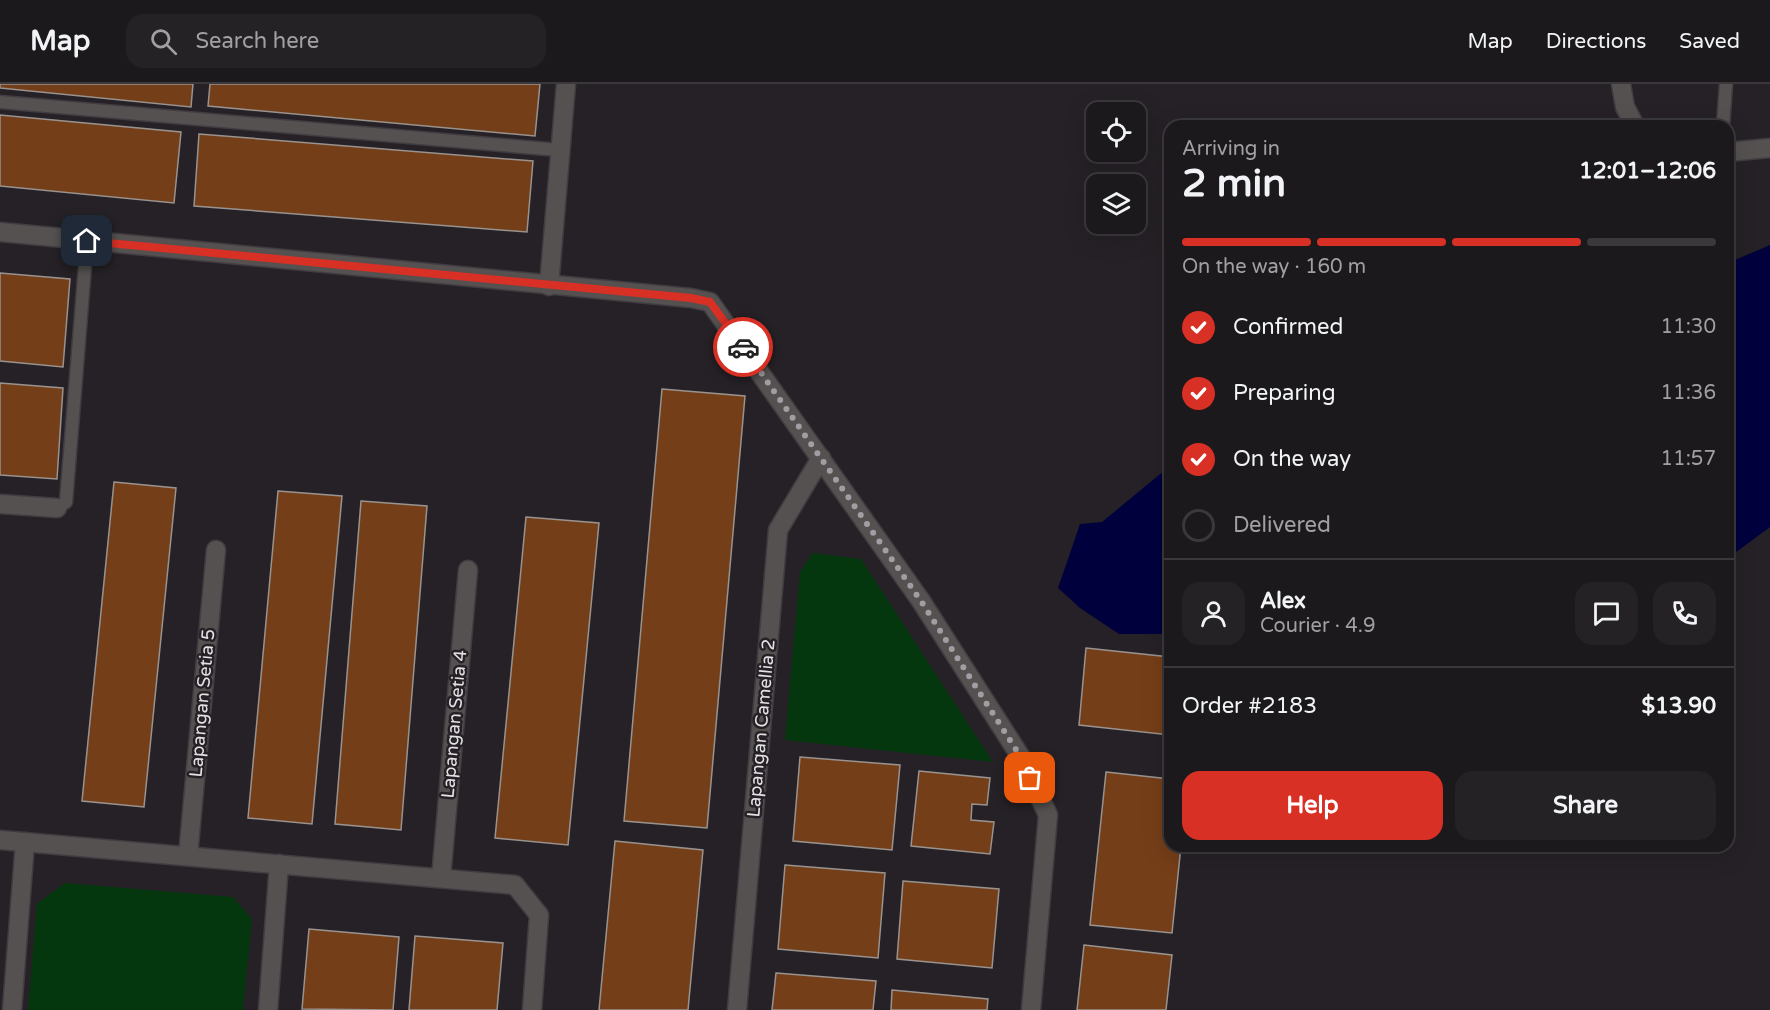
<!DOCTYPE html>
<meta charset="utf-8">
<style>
body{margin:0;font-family:"Varela Round",sans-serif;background:#252225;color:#f1f3f6;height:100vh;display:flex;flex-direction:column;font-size:22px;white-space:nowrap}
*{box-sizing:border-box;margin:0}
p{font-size:20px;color:#a0a0a3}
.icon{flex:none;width:33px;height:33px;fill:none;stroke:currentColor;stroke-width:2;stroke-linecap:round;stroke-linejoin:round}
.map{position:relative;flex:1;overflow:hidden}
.drawer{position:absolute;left:1164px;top:36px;width:570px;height:732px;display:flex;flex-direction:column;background:#1c191c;border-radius:18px;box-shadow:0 6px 24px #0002,0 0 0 2px #3a383b}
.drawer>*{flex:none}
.controls{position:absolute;left:1086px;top:18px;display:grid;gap:12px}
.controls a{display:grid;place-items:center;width:60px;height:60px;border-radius:12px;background:#1c191c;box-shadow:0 6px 24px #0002,0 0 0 2px #3a383b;font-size:30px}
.pin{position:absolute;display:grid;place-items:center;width:51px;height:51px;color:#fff;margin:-26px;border-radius:12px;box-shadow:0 3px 9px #0006}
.courier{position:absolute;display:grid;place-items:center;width:60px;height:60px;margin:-30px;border:4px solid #d93025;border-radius:50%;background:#fff;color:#222;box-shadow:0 2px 8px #0007}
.overview em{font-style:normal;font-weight:800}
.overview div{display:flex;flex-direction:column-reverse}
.overview{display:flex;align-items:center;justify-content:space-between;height:102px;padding:0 18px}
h1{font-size:39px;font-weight:800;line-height:45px}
.bar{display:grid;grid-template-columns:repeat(4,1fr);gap:9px 6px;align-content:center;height:72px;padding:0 18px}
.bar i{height:8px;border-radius:4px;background:#3a383b}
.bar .current{background:#d93025}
.bar p{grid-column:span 4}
.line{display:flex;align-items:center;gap:15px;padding:0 18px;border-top:2px solid #3a383b}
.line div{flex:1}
.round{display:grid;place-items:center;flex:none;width:63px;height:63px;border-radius:18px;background:#252225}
ol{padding:0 18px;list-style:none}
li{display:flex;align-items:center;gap:18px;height:66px}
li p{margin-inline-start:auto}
li .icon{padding:6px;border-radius:50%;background:#d93025;color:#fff;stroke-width:4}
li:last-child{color:#a0a0a3}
li i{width:33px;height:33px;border:3px solid #3a383b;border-radius:50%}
.action{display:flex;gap:12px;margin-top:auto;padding:12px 18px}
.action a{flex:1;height:69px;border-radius:18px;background:#d93025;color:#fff;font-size:24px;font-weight:800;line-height:69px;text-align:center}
.action a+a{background:#252225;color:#f1f3f6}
header{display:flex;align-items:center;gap:36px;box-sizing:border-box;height:84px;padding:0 30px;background:#1c191c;border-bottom:2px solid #3a383b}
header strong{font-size:28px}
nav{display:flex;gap:33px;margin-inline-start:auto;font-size:21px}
.search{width:420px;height:54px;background:#252225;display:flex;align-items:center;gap:15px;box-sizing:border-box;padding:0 21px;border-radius:18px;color:#a0a0a3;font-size:22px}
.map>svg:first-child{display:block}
</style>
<header>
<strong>Map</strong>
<div class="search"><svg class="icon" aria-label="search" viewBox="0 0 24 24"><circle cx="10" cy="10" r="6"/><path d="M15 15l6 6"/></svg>Search here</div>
<nav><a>Map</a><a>Directions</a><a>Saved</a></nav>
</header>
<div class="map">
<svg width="1770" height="926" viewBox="0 0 1770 926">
<rect width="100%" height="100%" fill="#252126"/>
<!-- green -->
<g fill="#05370e">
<polygon points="813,469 861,475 993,678 785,656 800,488"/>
<polygon points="65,799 233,813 252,835 243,926 28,926 37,820"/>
</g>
<!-- water -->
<g fill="#00003d">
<polygon points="1770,161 1770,443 1728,474 1728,179"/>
<polygon points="1170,382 1170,543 1164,550 1119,550 1080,524 1058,504 1080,440 1102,438"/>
</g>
<!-- building -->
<g fill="#743e18" stroke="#99938f" stroke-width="1.5">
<polygon points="0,0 193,0 191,23 0,4"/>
<polygon points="210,0 540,0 535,52 208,22"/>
<polygon points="0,31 181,48 174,119 0,102"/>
<polygon points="199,50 533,77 527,148 194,122"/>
<polygon points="0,189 70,195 63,283 0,277"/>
<polygon points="0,299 63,304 57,395 0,391"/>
<polygon points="662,305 745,312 707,744 624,737"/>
<polygon points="114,398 176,404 144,723 82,717"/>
<polygon points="278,407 342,412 312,740 248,734"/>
<polygon points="361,417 427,422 401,746 335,740"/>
<polygon points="526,433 599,439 568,761 495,754"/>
<polygon points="1086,564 1170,573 1170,651 1079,641"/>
<polygon points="800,673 900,681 892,766 793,757"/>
<polygon points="919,687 990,694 987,721 972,720 971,736 994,738 990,770 911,762"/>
<polygon points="1106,688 1170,695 1170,762 1181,762 1172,849 1090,841"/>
<polygon points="615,757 703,766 688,926 599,926"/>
<polygon points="785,781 885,789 878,874 778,865"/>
<polygon points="903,797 999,805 992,884 897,875"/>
<polygon points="309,845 399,853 393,926 302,925"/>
<polygon points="415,852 503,859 497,926 409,926"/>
<polygon points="1084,861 1172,871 1166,926 1077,926"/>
<polygon points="776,889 876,897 873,926 772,926"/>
<polygon points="892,906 988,915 987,926 891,926"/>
</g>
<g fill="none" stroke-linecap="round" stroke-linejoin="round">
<defs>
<g id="lane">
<polyline points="0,18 559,66"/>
<polyline points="1723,42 1726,0"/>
<polyline points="57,424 66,418 87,157"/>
</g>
<g id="street">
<polyline points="1621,0 1625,23 1635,42"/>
<polyline points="1728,68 1770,64"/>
<polyline points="0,148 691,214 710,218 921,517 1022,675 1048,731 1031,926"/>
<polyline points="549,202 566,0"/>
<polyline points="0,420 57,424"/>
<polyline points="0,756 515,801 539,831 532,926"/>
<polyline points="188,772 216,466"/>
<polyline points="441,794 468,486"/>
<polyline points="12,926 25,758"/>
<polyline points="268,926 279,780"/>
<polyline points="737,926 778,446 821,374"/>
</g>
</defs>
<!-- lane casing -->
<use href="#lane" stroke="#403c41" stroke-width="15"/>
<!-- street casing -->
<use href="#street" stroke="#403c41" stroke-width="21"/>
<!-- lane -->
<use href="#lane" stroke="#545150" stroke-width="12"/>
<!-- street -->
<use href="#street" stroke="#545150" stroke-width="18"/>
</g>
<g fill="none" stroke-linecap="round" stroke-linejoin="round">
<!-- done -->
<polyline stroke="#a09ea2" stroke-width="6" stroke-dasharray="0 10.8" points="743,263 921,517 1022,675 1030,694"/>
<!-- route -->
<polyline stroke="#d93025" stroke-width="8" points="87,157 691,214 710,218 743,263"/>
</g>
<g text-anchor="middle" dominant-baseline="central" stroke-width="5" stroke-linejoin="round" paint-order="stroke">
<!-- street labels -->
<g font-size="18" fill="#e3e1e4" stroke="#252126">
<text transform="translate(202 619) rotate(-85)">Lapangan Setia 5</text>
<text transform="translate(454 640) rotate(-85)">Lapangan Setia 4</text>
<text transform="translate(761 644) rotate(-85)">Lapangan Camellia 2</text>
</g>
</g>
</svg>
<div class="controls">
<a><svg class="icon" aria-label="locate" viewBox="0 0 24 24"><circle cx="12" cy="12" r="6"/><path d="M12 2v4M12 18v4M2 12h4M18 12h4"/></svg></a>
<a><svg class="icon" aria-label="layers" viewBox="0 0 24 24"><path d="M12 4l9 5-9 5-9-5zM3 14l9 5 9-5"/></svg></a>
</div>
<div class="pin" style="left:1030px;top:694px;background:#ea580c"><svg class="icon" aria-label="bag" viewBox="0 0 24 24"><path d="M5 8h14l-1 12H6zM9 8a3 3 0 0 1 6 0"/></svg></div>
<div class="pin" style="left:87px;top:157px;background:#1f2937"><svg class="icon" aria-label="home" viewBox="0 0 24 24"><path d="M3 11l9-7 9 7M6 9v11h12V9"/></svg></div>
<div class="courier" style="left:743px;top:263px"><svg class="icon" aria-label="car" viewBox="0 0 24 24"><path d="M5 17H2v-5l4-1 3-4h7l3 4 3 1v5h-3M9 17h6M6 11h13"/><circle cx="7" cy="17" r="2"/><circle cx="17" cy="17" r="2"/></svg></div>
<section class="drawer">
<div class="overview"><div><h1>2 min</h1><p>Arriving in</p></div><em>12:01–12:06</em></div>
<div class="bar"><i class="current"></i><i class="current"></i><i class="current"></i><i></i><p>On the way · 160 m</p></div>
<ol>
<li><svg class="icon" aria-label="check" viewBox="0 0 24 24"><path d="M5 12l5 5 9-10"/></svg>Confirmed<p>11:30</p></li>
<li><svg class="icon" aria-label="check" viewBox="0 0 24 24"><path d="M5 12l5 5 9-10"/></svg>Preparing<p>11:36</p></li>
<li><svg class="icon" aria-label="check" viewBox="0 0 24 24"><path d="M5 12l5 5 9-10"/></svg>On the way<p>11:57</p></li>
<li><i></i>Delivered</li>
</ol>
<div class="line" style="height:108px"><a class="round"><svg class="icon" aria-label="person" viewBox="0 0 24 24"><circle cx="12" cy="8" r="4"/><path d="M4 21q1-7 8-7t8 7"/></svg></a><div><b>Alex</b><p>Courier · 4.9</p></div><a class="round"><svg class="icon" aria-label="chat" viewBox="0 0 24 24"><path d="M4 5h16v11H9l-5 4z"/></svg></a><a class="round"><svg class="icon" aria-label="phone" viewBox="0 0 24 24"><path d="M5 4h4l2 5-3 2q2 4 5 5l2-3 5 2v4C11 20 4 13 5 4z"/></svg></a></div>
<div class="line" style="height:78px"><div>Order #2183</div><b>$13.90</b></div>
<div class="action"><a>Help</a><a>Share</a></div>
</section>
</div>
